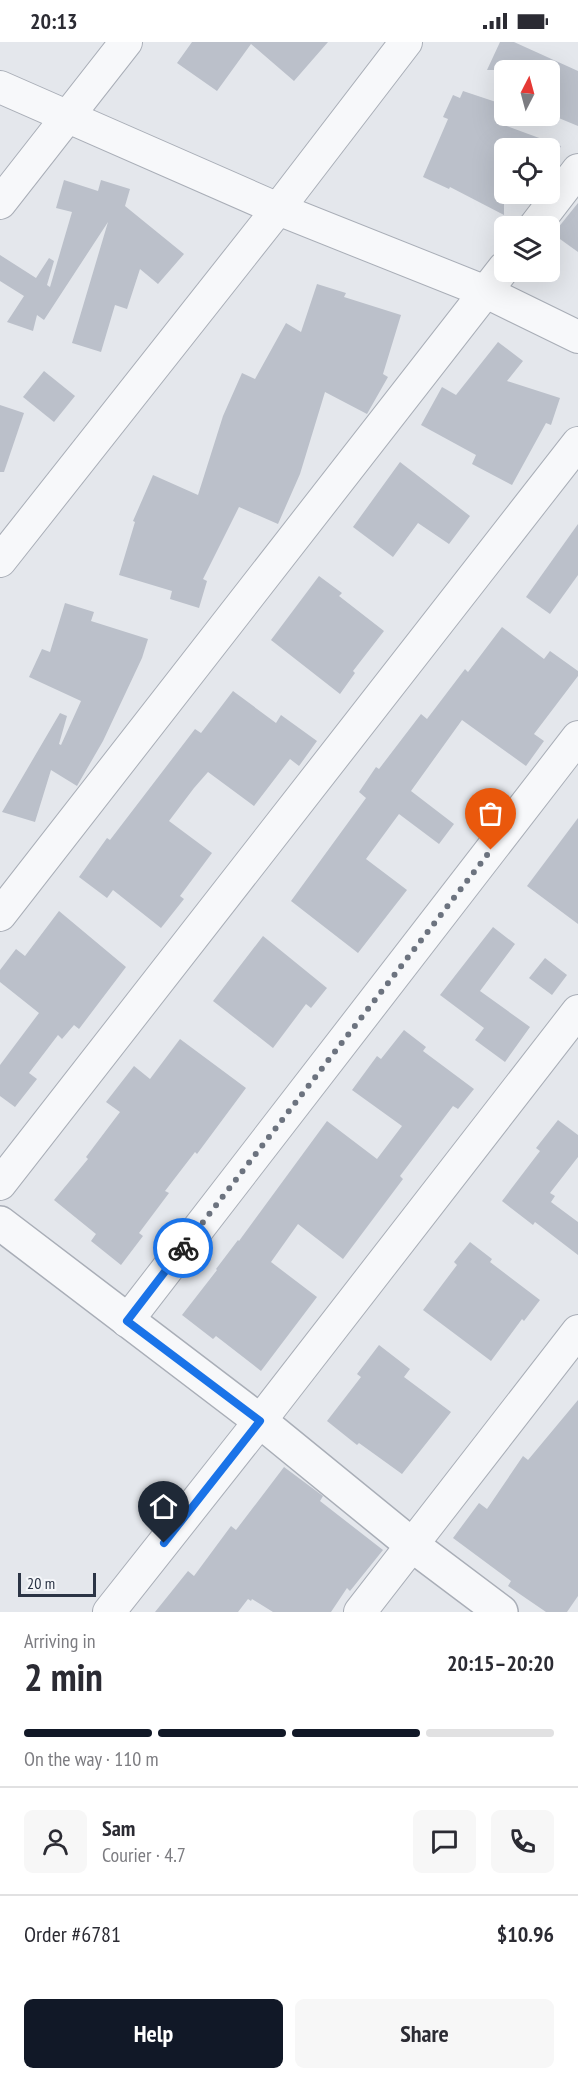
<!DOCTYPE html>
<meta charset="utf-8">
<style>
body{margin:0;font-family:"PT Sans Narrow",sans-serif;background:#f7f7f7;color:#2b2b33;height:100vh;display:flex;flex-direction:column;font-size:22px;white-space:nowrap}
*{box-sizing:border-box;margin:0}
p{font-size:20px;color:#7c7c81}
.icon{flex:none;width:33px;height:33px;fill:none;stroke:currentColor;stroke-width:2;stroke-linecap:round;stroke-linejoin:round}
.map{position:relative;height:1570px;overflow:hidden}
.panel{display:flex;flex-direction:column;background:#fff;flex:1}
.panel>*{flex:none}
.needle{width:39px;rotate:6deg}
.fabs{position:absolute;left:494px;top:18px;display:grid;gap:12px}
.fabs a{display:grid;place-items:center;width:66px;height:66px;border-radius:9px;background:#fff;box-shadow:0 6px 24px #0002;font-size:30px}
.scale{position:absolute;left:18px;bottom:15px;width:78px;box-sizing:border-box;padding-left:6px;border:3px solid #2b3445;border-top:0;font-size:16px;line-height:21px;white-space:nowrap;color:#2b3445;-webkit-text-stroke:4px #f4f6f9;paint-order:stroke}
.pin{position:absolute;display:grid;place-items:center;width:51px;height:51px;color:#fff;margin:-62px -26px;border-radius:50% 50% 50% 0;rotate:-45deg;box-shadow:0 0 6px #0007}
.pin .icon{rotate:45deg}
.courier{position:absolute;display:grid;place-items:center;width:60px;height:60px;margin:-30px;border:4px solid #1a73e8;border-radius:50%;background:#fff;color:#222;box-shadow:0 2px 8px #0007}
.overview em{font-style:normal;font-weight:600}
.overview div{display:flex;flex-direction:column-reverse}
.overview{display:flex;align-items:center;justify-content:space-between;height:102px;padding:0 24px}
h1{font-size:39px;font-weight:600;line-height:45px}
.bar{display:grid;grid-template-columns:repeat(4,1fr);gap:9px 6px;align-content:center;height:72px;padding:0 24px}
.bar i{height:8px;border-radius:4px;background:#e1e1e2}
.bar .selected{background:#111827}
.bar p{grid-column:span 4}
.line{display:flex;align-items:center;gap:15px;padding:0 24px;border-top:2px solid #e1e1e2}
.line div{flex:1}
.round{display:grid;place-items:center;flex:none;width:63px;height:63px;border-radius:9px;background:#f7f7f7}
.action{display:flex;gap:12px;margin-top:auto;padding:12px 24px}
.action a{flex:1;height:69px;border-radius:9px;background:#111827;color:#fff;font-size:24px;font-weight:600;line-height:69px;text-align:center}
.action a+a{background:#f7f7f7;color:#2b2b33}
.status{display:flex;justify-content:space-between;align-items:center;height:42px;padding:0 30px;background:#fff;direction:ltr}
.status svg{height:16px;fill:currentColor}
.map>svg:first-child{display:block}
</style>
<div class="status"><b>20:13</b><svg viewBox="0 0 49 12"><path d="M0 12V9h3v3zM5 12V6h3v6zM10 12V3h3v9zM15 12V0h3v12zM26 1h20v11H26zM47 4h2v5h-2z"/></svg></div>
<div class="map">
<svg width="578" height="1570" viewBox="0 0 578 1570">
<rect width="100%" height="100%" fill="#e4e7ec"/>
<!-- building -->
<g fill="#bbc0ca">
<polygon points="192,0 328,0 294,39 251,2 217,49 177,21"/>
<polygon points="500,0 514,0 578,29 578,84 549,72 549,58 555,44 549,41 549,28 487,28"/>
<polygon points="463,49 502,62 496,80 561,104 560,106 504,106 504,173 450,145 449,147 423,135 448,77 443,75 453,53 460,56"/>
<polygon points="64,138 98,149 101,138 130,147 125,164 184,212 158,242 140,227 127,267 115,263 101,310 72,301 108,180 44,278 37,273 33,289 7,280 24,254 0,239 0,213 36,236 49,216 54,219 47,243 50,245 72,170 56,166"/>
<polygon points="578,161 578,210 553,192"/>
<polygon points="317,242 346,251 344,255 401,273 383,332 388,335 367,372 325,350 300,432 278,482 239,465 203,537 207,539 199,566 170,557 172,549 119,533 135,480 133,479 153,433 198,453 223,374 242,331 255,337 286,281 301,290"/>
<polygon points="498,300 523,319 507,339 560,356 551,383 546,381 512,443 472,422 476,413 421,383 442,345 456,353"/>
<polygon points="44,329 75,354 54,380 23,355"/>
<polygon points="0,363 24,371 4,430 0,430"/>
<polygon points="400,420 470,474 449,502 418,481 393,515 353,485"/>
<polygon points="578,482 578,533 550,572 526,555"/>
<polygon points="319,534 342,551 339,554 384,589 353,629 355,631 340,652 271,598"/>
<polygon points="65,561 94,570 91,579 148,597 142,616 103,699 77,744 51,728 35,780 2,770 60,671 67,674 59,702 61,703 81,659 29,635 42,607 50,610"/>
<polygon points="502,585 544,617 550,609 578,629 578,634 534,692 544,699 526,724 462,678 411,749 454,782 439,802 399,772 366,817 407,848 358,911 291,859 366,756 359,750 376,725 379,727 421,672 427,677 465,627 468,630"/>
<polygon points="233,649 276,681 281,673 317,699 299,724 290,717 254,764 208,730 194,746 169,779 212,811 180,854 184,857 161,886 113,848 107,856 79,835 107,796 110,798 195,687 201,691"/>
<polygon points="578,776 578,882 527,844"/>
<polygon points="59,869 126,925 79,987 74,983 62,997 58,993 29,1031 37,1037 15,1065 0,1054 0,1023 39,971 0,940 0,928 16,907 25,914"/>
<polygon points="493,885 515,902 480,949 530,985 505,1020 475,998 484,986 440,953"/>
<polygon points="263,894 327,946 311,966 306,962 273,1006 213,959"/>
<polygon points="545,916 567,933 552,953 529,936"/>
<polygon points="404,988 426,1005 423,1009 474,1047 458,1067 453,1064 400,1134 403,1137 343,1217 298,1182 271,1220 317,1255 261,1329 216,1294 213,1297 182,1273 217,1228 216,1227 238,1198 239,1199 327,1079 377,1117 402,1084 352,1048 377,1014 381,1017"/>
<polygon points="180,997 246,1046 197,1112 195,1110 165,1149 169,1151 139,1191 143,1194 121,1223 91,1199 96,1192 54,1158 88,1117 86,1115 120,1070 106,1060 134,1024 150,1037"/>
<polygon points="558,1078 578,1093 578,1115 550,1151 555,1154 551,1160 578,1180 578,1213 535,1180 533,1183 502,1159 540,1109 536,1106"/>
<polygon points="470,1200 492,1217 490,1220 540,1258 524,1279 522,1277 491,1319 423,1268 457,1223 454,1220"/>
<polygon points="379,1303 410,1327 404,1335 451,1370 402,1432 359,1401 357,1403 327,1379 361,1335 357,1332"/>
<polygon points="578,1358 578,1554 567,1570 546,1570 508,1544 511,1539 453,1496 479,1461 487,1467 523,1414 528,1418"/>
<polygon points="284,1425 323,1454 320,1459 383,1508 350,1549 347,1546 331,1570 273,1570 252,1557 251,1559 248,1557 238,1570 155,1570 188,1529 194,1534 231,1484 236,1488"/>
</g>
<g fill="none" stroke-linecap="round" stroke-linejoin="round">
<defs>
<g id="minor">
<polyline points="0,45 278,167 486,250 578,295"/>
<polyline points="0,161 126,0"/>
<polyline points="535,184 578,128"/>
<polyline points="0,519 278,167 406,0"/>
<polyline points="0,873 504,226"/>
<polyline points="0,1142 578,401"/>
<polyline points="127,1279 578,695"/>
<polyline points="109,1570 260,1379 578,969"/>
<polyline points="360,1570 578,1289"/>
</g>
<polyline id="tertiary" points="0,1181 260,1379 412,1503 501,1570"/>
</defs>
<!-- minor casing -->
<use href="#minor" stroke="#a9aeb7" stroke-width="34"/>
<!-- tertiary casing -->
<use href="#tertiary" stroke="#a9aeb7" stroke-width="36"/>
<!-- minor -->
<use href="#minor" stroke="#f7f8fa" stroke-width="32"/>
<!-- tertiary -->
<use href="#tertiary" stroke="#f7f8fa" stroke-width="33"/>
</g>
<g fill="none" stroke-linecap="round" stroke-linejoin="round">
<!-- done -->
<polyline stroke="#6c737f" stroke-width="6" stroke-dasharray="0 10.8" points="183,1206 491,808"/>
<!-- route -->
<polyline stroke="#1a73e8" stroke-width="8" points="164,1501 260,1379 127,1279 183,1206"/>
</g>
</svg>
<div class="fabs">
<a><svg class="needle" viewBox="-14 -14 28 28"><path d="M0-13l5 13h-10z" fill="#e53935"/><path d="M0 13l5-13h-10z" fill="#7c7c81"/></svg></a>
<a><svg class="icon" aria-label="locate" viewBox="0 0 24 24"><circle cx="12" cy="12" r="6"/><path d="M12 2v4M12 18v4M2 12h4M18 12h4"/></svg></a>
<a><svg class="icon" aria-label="layers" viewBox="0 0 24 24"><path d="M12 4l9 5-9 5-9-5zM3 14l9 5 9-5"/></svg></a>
</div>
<div class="scale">20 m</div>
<div class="pin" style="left:491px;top:808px;background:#ea580c"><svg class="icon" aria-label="bag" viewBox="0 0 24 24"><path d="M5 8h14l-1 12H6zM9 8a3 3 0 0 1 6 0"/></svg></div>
<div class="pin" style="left:164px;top:1501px;background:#1f2937"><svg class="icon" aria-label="home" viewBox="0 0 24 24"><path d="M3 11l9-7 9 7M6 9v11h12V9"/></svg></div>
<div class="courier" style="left:183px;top:1206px"><svg class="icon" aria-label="bike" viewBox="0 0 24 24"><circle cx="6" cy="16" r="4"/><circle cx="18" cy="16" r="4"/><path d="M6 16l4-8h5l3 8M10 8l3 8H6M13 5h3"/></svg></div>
</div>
<section class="panel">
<div class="overview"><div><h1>2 min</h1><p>Arriving in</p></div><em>20:15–20:20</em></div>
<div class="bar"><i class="selected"></i><i class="selected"></i><i class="selected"></i><i></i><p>On the way · 110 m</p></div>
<div class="line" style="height:108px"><a class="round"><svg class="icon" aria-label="person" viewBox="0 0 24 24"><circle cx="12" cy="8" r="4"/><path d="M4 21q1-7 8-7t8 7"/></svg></a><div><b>Sam</b><p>Courier · 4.7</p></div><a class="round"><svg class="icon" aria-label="chat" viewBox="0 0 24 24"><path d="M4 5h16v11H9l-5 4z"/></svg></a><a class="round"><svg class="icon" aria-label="phone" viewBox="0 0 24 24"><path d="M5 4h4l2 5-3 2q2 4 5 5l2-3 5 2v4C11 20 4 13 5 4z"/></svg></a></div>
<div class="line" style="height:78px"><div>Order #6781</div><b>$10.96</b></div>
<div class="action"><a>Help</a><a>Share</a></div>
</section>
